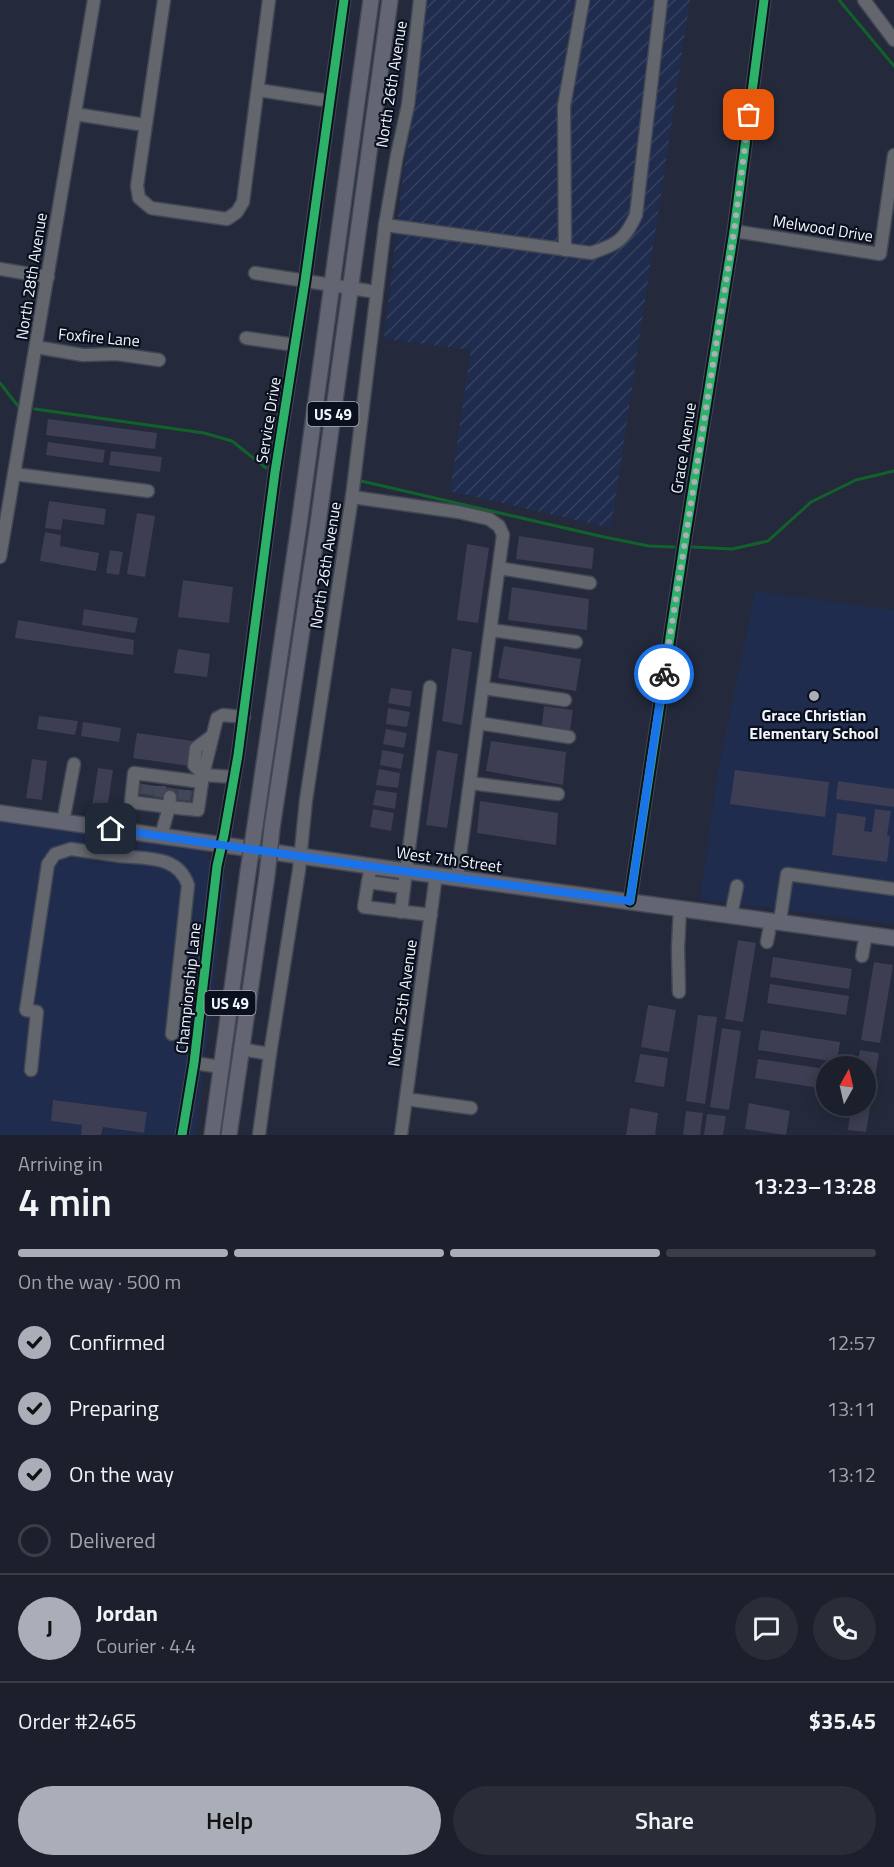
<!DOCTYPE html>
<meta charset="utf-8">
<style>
body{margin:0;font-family:"Titillium Web",sans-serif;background:#282d38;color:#f1f3f6;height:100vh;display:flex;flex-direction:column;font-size:22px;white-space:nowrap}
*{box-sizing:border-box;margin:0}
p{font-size:20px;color:#a0a3a9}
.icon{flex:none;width:33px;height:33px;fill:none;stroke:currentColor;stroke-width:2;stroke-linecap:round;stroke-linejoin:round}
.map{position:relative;height:1135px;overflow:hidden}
.panel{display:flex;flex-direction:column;background:#1b202c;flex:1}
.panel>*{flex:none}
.needle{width:39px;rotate:8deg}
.tools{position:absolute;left:816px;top:1056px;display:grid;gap:12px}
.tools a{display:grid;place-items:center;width:60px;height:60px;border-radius:50%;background:#1b202c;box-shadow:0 3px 15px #0003,0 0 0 2px #393e48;font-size:30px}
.pin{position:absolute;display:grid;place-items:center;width:51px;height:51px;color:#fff;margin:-26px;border-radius:12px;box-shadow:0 3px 9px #0006}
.courier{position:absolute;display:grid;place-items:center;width:60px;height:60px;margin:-30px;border:4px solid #1a73e8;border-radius:50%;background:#fff;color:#222;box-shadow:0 2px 8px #0007}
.overview em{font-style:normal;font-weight:600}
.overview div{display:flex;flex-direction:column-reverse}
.overview{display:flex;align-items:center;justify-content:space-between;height:102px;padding:0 18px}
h1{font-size:39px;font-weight:600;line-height:45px}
.bar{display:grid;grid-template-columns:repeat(4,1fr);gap:9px 6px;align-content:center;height:72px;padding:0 18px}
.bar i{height:8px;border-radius:4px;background:#393e48}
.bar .active{background:#a9aeb9}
.bar p{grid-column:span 4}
.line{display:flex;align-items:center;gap:15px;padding:0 18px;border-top:2px solid #393e48}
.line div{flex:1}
.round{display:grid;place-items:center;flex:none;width:63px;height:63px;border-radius:32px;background:#282d38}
ol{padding:0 18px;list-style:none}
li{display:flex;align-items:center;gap:18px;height:66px}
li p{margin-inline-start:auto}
li .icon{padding:6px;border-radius:50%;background:#a9aeb9;color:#111;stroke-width:4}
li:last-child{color:#a0a3a9}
li i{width:33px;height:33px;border:3px solid #393e48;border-radius:50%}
.primary-button{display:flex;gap:12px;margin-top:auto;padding:12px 18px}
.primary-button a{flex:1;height:69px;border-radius:36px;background:#a9aeb9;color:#111;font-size:24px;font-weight:600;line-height:69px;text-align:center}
.primary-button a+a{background:#282d38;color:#f1f3f6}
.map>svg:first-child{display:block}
</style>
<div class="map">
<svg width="894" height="1135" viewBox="0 0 894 1135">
<defs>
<pattern id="industrial-furrows" width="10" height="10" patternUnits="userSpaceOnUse" patternTransform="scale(1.5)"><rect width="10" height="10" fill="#202c4d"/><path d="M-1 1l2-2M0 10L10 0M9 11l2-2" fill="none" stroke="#36415f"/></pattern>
</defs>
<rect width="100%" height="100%" fill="#242a3b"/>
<!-- built -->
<g fill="#202c4d">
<polygon points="755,591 894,610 894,924 700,899 716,782"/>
<polygon points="0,820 201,849 227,880 196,1135 0,1135"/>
</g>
<!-- industrial -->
<polygon fill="url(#industrial-furrows)" points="427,0 690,0 611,528 450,491 471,350 384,339 404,169 417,88"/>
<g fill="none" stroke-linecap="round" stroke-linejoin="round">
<!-- stream -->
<g stroke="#11622a" stroke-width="3">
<polyline points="839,0 894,66"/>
<polyline points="0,383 18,406"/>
<polyline points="35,409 204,433 232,441 266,468"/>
<polyline points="361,481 604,537 649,546 674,547"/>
<polyline points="692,547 732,549 768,541 811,502 856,480 894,471"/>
</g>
</g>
<!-- building -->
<g fill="#3d3d53">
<polygon points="48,419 157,433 155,449 46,435"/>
<polygon points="48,442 105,450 103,463 46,455"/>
<polygon points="111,451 162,457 160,472 109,465"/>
<polygon points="49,501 106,509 104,525 63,519 61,530 45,528"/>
<polygon points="137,513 155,516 145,577 127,574"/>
<polygon points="45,532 61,535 60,546 99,553 96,571 40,561"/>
<polygon points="519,536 594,548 592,569 516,559"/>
<polygon points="467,544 489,548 478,623 457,620"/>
<polygon points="110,550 123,552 119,575 106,573"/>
<polygon points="183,580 233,587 229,623 178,617"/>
<polygon points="512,587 589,599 587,630 508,620"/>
<polygon points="84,609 138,618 135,633 82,625"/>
<polygon points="18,620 134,640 133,655 15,638"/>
<polygon points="504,646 581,659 576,691 498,678"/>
<polygon points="452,648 472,652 462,725 442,721"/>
<polygon points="178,649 210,654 207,677 174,673"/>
<polygon points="391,688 412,691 410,707 388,703"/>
<polygon points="544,706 573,710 570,730 542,725"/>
<polygon points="388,708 410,712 407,727 386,724"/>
<polygon points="39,716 78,721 75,735 37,729"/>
<polygon points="83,722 121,728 119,742 81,736"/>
<polygon points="386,729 407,733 404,748 383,744"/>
<polygon points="137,733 193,741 190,766 133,758"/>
<polygon points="491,741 566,752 563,785 486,771"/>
<polygon points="382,750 404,754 401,769 380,765"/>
<polygon points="437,750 458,754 447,828 426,825"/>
<polygon points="32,759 47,761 42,800 26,798"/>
<polygon points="98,768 113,770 107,810 92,807"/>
<polygon points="379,769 400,773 398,788 376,785"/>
<polygon points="735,770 829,782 825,817 730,804"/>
<polygon points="838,781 894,789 894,807 836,799"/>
<polygon points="135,783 193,791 191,802 134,794"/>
<polygon points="376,790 397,793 395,809 373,805"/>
<polygon points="480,801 558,813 556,845 477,833"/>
<polygon points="373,809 394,813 391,831 370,827"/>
<polygon points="875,809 891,811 887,835 890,836 887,862 832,855 837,813 866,817 864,831 872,832"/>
<polygon points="738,940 756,943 743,1022 725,1019"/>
<polygon points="773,957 852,969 849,989 770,977"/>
<polygon points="874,962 893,965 880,1043 861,1040"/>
<polygon points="770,984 849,996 846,1015 767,1003"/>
<polygon points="648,1005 676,1010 669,1052 641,1047"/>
<polygon points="698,1015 717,1017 705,1104 686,1101"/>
<polygon points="722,1028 741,1031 729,1110 710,1107"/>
<polygon points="761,1030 840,1042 837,1062 758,1050"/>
<polygon points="860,1050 879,1053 866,1132 848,1130 851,1106 866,1106 866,1066 857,1066"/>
<polygon points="640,1054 668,1058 664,1087 635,1082"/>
<polygon points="758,1059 826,1069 826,1089 755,1078"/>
<polygon points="53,1100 147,1112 144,1133 103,1127 101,1135 81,1135 82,1125 51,1121"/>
<polygon points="749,1103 790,1111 786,1135 745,1129"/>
<polygon points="630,1108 658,1113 655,1135 626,1135"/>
<polygon points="686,1111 703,1113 700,1135 683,1135"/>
<polygon points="707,1114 726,1116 723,1135 704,1135"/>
</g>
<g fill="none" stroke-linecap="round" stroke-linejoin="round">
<!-- minor-tunnel -->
<g stroke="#434858" stroke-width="12" stroke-dasharray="12 6" stroke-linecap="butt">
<polyline points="147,794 148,785"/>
<polyline points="160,797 160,786"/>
<polyline points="184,800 185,790"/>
</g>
<defs>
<g id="minor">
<polyline points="164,0 137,186 139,198 151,208 227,219 237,212 243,202 269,0"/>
<polyline points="864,0 894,40"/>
<polyline points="258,90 330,101"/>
<polyline points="75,114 145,125"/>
<path d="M385 225 591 253C616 245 625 240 636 215L661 0"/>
<polyline points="734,231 880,254 894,155"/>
<polyline points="565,250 564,106 583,0"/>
<polyline points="0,269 48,277"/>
<polyline points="255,273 376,292"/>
<polyline points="246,338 295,345"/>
<polyline points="36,347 83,355 117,354 159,360"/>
<polyline points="14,474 148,491"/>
<polyline points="352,497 458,512 489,519 499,526 503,535 457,878"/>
<polyline points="0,557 94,0"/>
<polyline points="499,568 590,583"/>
<polyline points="491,630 576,642"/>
<polyline points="483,688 565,700"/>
<polyline points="478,723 569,737"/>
<polyline points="234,777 203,775 217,718 223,715 244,717"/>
<polyline points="470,783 558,794"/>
<polyline points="170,797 169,807 131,802 134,773 202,782"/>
<polyline points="63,822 74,764"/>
<polyline points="161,836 169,807 198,810 203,775 194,765 196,748 212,736"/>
<path d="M120 856C147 859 178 855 188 885L172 1034"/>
<polyline points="371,866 368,882 404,887 430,687"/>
<polyline points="368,882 364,907 431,915"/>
<polyline points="630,901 684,545 734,231 764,0"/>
<polyline points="401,912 404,887"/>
<polyline points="731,915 737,886"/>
<polyline points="780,921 787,874 894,889"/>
<polyline points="767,942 771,920"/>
<polyline points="862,956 866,934"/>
<polyline points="679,992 678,948 680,908"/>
<polyline points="241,1049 270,1054"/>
<polyline points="194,1063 221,1067"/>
<polyline points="31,1070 37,1012 26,1010 48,864 55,854 71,849 120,856 125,831"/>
<polyline points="406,1099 471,1108"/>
<polyline points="182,1135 194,1063 217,866 224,835 238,755 275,472 305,281 344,0"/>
<polyline points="259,1135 270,1054 299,870 306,800 352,497 385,225 397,155 408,105 420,0"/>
<polyline points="401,1135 436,875"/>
</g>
<g id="major">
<polyline points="0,813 405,871 894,938"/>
<polyline points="255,826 299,525 371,0"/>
<polyline points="272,828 317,531 390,0"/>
<polyline points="212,1135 248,872"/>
<polyline points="229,1135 267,875"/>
</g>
</defs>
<!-- minor casing -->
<use href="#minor" stroke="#424754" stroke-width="15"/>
<!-- major casing -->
<use href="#major" stroke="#424754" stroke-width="18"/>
<!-- minor -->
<use href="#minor" stroke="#63666d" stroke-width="12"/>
<!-- major -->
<use href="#major" stroke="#636672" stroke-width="15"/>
<defs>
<g id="major-bridge">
<polyline points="248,872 255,826"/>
<polyline points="267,875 272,828"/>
</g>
</defs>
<!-- major-bridge casing -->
<use href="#major-bridge" stroke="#424754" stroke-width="18" stroke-linecap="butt"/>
<!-- major-bridge -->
<use href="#major-bridge" stroke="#636672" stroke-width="15"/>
<defs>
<g id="cycleway">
<polyline points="630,901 684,545 734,231 764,0"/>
<polyline points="182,1135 194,1063 217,866 224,835 238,755 275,472 305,281 344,0"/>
</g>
</defs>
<!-- cycleway casing -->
<use href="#cycleway" stroke="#0b101e" stroke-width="13"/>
<!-- cycleway -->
<use href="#cycleway" stroke="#2db169" stroke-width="9"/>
</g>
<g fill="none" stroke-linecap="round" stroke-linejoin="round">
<!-- done -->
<polyline stroke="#a9aeb9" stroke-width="6" stroke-dasharray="0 10.8" points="664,674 734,231 749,115"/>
<!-- route -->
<polyline stroke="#1a73e8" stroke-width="8" points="111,829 388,869 630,901 664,674"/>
</g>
<!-- markers -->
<circle fill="#a9aeb9" stroke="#0b101e" stroke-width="2" cx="814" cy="696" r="6"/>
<g text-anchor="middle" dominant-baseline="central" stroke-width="4.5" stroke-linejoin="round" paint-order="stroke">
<!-- shield labels -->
<g fill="#0b101e" stroke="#acb0ba" stroke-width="1.5">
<rect x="307.5" y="402" width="51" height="24" rx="4.5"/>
<rect x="204.5" y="991" width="51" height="24" rx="4.5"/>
</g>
<g font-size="15" font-weight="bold" fill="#f1f5fd">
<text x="333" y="414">US 49</text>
<text x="230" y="1003">US 49</text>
</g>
<!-- street labels -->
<g font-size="16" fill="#f1f5fd" stroke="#0b101e">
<text transform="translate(391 84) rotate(-81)">North 26th Avenue</text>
<text transform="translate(823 228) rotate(9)">Melwood Drive</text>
<text transform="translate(31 276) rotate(-81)">North 28th Avenue</text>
<text transform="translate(99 337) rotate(5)">Foxfire Lane</text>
<text transform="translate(268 420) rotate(-81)">Service Drive</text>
<text transform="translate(683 448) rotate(-81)">Grace Avenue</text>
<text transform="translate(325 565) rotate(-81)">North 26th Avenue</text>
<text transform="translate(449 859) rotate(8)">West 7th Street</text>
<text transform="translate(188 988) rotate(-84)">Championship Lane</text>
<text transform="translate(402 1003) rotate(-82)">North 25th Avenue</text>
</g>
<!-- poi labels -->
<g font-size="16" font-weight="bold" fill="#f1f5fd" stroke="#0b101e">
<text x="814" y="715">Grace Christian<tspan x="814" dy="18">Elementary School</tspan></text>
</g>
</g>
</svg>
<div class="tools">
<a><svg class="needle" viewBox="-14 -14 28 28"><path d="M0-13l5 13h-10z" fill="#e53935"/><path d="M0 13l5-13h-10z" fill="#a0a3a9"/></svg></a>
</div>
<div class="pin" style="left:749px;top:115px;background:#ea580c"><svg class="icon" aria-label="bag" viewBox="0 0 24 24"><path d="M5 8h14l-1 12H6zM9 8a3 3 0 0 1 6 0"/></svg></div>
<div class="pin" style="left:111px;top:829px;background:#1f2937"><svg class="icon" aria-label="home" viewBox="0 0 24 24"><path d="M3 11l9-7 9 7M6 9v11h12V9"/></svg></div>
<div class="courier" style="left:664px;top:674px"><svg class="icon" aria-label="bike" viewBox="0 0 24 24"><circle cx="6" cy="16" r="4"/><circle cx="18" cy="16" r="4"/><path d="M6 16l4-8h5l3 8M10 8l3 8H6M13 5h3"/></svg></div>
</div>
<section class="panel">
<div class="overview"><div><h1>4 min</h1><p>Arriving in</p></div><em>13:23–13:28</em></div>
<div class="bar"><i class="active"></i><i class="active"></i><i class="active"></i><i></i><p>On the way · 500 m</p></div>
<ol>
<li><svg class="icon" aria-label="check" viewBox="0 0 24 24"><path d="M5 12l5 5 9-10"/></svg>Confirmed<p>12:57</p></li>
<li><svg class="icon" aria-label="check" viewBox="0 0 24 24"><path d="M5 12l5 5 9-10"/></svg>Preparing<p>13:11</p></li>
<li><svg class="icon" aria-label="check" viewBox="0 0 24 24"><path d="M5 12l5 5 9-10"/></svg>On the way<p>13:12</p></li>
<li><i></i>Delivered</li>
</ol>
<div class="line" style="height:108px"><b class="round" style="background:#a9aeb9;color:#111">J</b><div><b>Jordan</b><p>Courier · 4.4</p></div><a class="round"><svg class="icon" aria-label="chat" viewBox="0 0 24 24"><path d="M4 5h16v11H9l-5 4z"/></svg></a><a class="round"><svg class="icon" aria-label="phone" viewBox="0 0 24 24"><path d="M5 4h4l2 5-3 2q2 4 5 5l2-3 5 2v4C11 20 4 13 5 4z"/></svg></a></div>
<div class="line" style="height:78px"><div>Order #2465</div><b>$35.45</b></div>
<div class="primary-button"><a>Help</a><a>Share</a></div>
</section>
